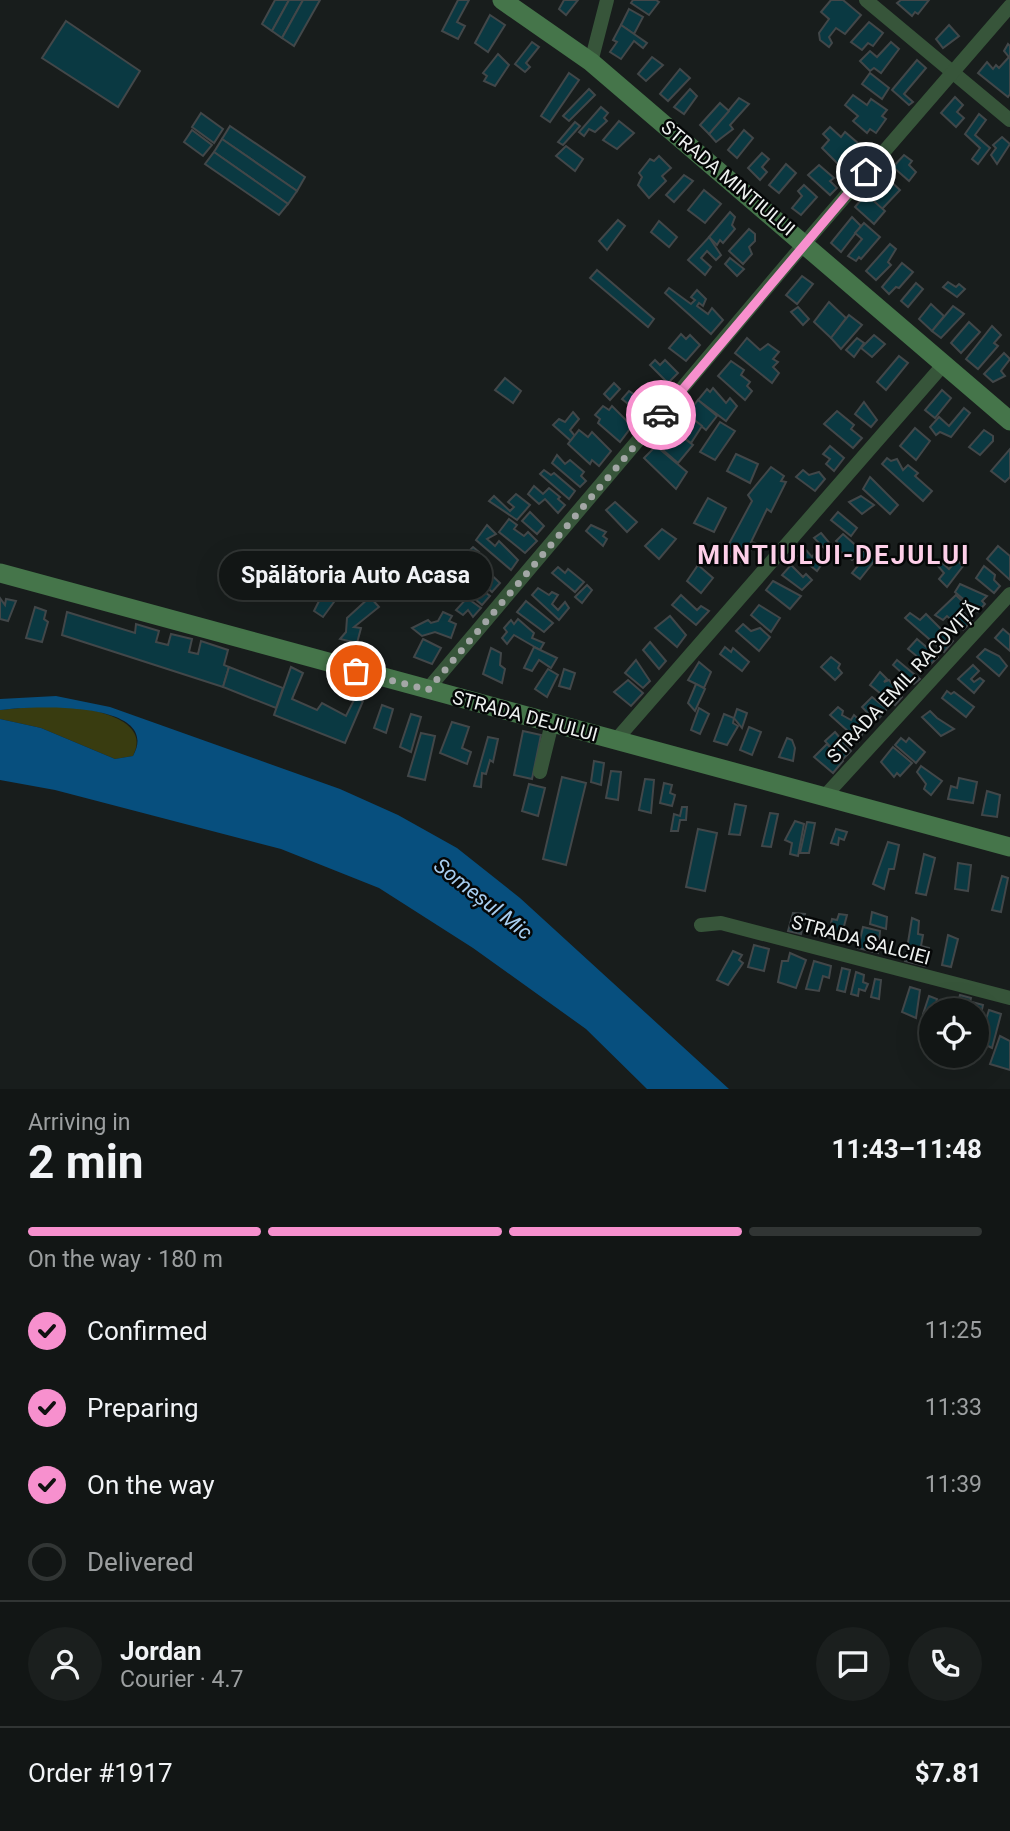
<!DOCTYPE html>
<meta charset="utf-8">
<style>
body{margin:0;font-family:Roboto,sans-serif;background:#1b1f1e;color:#f1f3f6;height:100vh;display:flex;flex-direction:column;font-size:26px;white-space:nowrap}
*{box-sizing:border-box;margin:0}
p{font-size:23px;color:#9c9fa0}
.icon{flex:none;width:38px;height:38px;fill:none;stroke:currentColor;stroke-width:2;stroke-linecap:round;stroke-linejoin:round}
.map{position:relative;height:1089px;overflow:hidden}
.side{display:flex;flex-direction:column;background:#121615;flex:1}
.side>*{flex:none}
.controls{position:absolute;left:919px;top:998px;display:grid;gap:14px}
.controls a{display:grid;place-items:center;width:70px;height:70px;border-radius:50%;background:#121615;box-shadow:0 7px 28px #0002,0 0 0 2px #313534;font-size:35px}
.pin{position:absolute;display:grid;place-items:center;width:60px;height:60px;color:#fff;margin:-30px;border:4px solid #fff;border-radius:50%;box-shadow:0 2px 7px #0007}
.courier{position:absolute;display:grid;place-items:center;width:70px;height:70px;margin:-35px;border:5px solid #f790ce;border-radius:50%;background:#fff;color:#222;box-shadow:0 2px 9px #0007}
.bubble{position:absolute;height:49px;border-radius:24px;background:#121615;box-shadow:0 7px 28px #0002,0 0 0 2px #313534;font-size:23px;font-weight:700;line-height:49px;text-align:center}
.headline em{font-style:normal;font-weight:700}
.headline div{display:flex;flex-direction:column-reverse}
.headline{display:flex;align-items:center;justify-content:space-between;height:119px;padding:0 28px}
h1{font-size:46px;font-weight:700;line-height:52px}
.bar{display:grid;grid-template-columns:repeat(4,1fr);gap:10px 7px;align-content:center;height:84px;padding:0 28px}
.bar i{height:9px;border-radius:5px;background:#313534}
.bar .active{background:#f790ce}
.bar p{grid-column:span 4}
.line{display:flex;align-items:center;gap:18px;padding:0 28px;border-top:2px solid #313534}
.line div{flex:1}
.round{display:grid;place-items:center;flex:none;width:74px;height:74px;border-radius:37px;background:#1b1f1e}
ol{padding:0 28px;list-style:none}
li{display:flex;align-items:center;gap:21px;height:77px}
li p{margin-inline-start:auto}
li .icon{padding:7px;border-radius:50%;background:#f790ce;color:#111;stroke-width:4}
li:last-child{color:#9c9fa0}
li i{width:38px;height:38px;border:4px solid #313534;border-radius:50%}
.map>svg:first-child{display:block}
</style>
<div class="map">
<svg width="1010" height="1089" viewBox="0 0 1010 1089">
<rect width="100%" height="100%" fill="#181d1c"/>
<!-- green -->
<path fill="#393c10" d="M52 705C77 706 155 715 133 756L115 759 41 728 0 719V710Z"/>
<!-- water -->
<path fill="#074f7e" d="M56 696 110 707 340 789 398 815 457 848 520 898 729 1089H647L586 1029 473 948 379 888 281 849 55 790 0 780V719L41 728 115 759 133 756C164 699 26 706 0 710V699Z"/>
<!-- building -->
<g fill="#0a3942" stroke="#424749" stroke-width="2">
<polygon points="275,0 289,0 272,31 262,24"/>
<polygon points="289,0 303,0 282,38 272,31"/>
<polygon points="303,0 320,0 294,46 282,38"/>
<polygon points="458,0 469,0 457,22 465,26 458,39 442,31"/>
<polygon points="564,0 578,0 566,15 559,9"/>
<polygon points="633,0 656,0 659,2 649,15 631,3"/>
<polygon points="831,0 843,0 861,15 845,34 836,28 829,37 832,43 829,47 820,40 819,33 829,19 821,12"/>
<polygon points="901,0 929,0 918,14 915,12 912,16 897,3"/>
<polygon points="629,9 643,17 634,34 621,25"/>
<polygon points="490,15 505,25 488,52 475,43"/>
<polygon points="66,21 140,71 118,107 42,58"/>
<polygon points="869,22 883,33 873,46 868,43 862,50 851,42"/>
<polygon points="621,25 647,43 643,48 634,41 621,59 610,52 617,42 613,40"/>
<polygon points="949,25 959,36 943,48 936,39"/>
<polygon points="532,42 539,47 526,63 530,67 525,72 515,64"/>
<polygon points="891,42 899,49 881,73 874,68 870,71 860,61 870,51 877,57"/>
<polygon points="1008,44 1010,46 1010,94 1008,97 978,73 987,62 993,69 996,65 999,68 1009,57 1004,51"/>
<polygon points="498,54 509,65 495,86 484,81 487,76 483,73"/>
<polygon points="652,57 663,65 646,81 638,74"/>
<polygon points="917,60 926,68 904,94 913,102 909,105 892,90"/>
<polygon points="680,69 690,78 668,101 660,94"/>
<polygon points="569,73 579,80 550,122 541,116"/>
<polygon points="870,73 889,88 882,99 862,84"/>
<polygon points="589,89 595,95 569,121 563,116"/>
<polygon points="690,89 697,96 684,114 674,107"/>
<polygon points="853,95 867,105 871,99 887,110 882,116 886,119 876,133 870,129 867,133 853,121 858,116 845,105"/>
<polygon points="955,97 963,105 957,112 964,118 956,127 941,113"/>
<polygon points="739,98 749,104 730,125 733,129 716,142 709,134"/>
<polygon points="720,103 729,111 709,134 700,125"/>
<polygon points="601,107 608,113 604,118 607,121 595,132 589,129 584,136 579,132"/>
<polygon points="201,113 223,129 214,143 192,127"/>
<polygon points="979,114 986,120 975,135 990,148 978,164 972,159 980,148 965,134"/>
<polygon points="619,121 634,133 617,149 603,140"/>
<polygon points="575,122 580,126 563,145 558,142"/>
<polygon points="230,126 305,177 297,191 222,139"/>
<polygon points="830,127 841,137 845,132 859,144 858,153 847,166 840,166 822,148 829,140 823,134"/>
<polygon points="192,130 212,145 203,156 184,142"/>
<polygon points="744,130 753,138 737,158 728,150"/>
<polygon points="1002,137 1010,144 997,164 991,155 996,148 993,145"/>
<polygon points="222,139 297,191 288,204 214,152"/>
<polygon points="566,146 583,159 575,171 556,156"/>
<polygon points="214,152 288,204 279,215 205,164"/>
<polygon points="762,153 769,159 762,167 767,172 760,180 748,168"/>
<polygon points="904,155 912,161 909,165 916,172 909,181 893,167"/>
<polygon points="659,156 671,168 662,176 666,181 649,198 638,185 642,177 639,173 650,159 654,161"/>
<polygon points="786,164 796,173 779,193 769,185"/>
<polygon points="819,165 834,178 830,181 837,188 830,195 808,175"/>
<polygon points="684,175 693,181 674,202 666,195"/>
<polygon points="884,175 900,190 882,209 866,194"/>
<polygon points="804,185 817,197 801,215 792,208 802,196 798,191"/>
<polygon points="704,190 721,204 705,223 688,210"/>
<polygon points="866,194 885,211 874,224 855,207"/>
<polygon points="730,212 735,217 732,225 735,229 723,243 720,240 717,245 709,237"/>
<polygon points="852,217 861,226 841,252 831,243"/>
<polygon points="618,220 625,226 607,250 599,241"/>
<polygon points="659,221 677,237 669,247 651,232"/>
<polygon points="864,223 880,237 861,259 859,257 856,261 848,256 862,239 855,233"/>
<polygon points="749,229 755,234 755,241 749,247 752,254 743,264 729,251"/>
<polygon points="709,237 721,255 716,260 707,251 701,258 711,267 705,275 688,260"/>
<polygon points="890,244 896,249 888,262 891,265 876,280 866,271"/>
<polygon points="730,258 744,269 737,276 725,264"/>
<polygon points="902,263 913,272 899,288 896,287 889,294 882,287"/>
<polygon points="597,270 654,319 648,327 590,278"/>
<polygon points="802,276 813,284 797,304 786,295"/>
<polygon points="948,282 956,287 959,284 965,289 957,297 943,287"/>
<polygon points="916,283 923,289 908,307 901,301"/>
<polygon points="669,288 691,304 695,300 691,297 697,290 706,299 703,306 699,303 697,306 708,314 712,308 723,320 711,334 665,293"/>
<polygon points="829,302 846,318 831,338 814,322"/>
<polygon points="931,304 944,316 932,331 919,319"/>
<polygon points="953,306 964,314 941,338 932,331"/>
<polygon points="798,307 809,319 803,325 791,312"/>
<polygon points="849,315 862,325 841,349 831,338"/>
<polygon points="969,322 980,332 961,353 951,343"/>
<polygon points="992,326 1001,335 994,343 998,346 978,369 966,359"/>
<polygon points="681,334 686,339 690,335 700,345 686,361 669,348"/>
<polygon points="874,335 885,344 872,357 861,348"/>
<polygon points="747,338 760,350 768,344 779,352 773,359 778,362 773,367 779,373 772,383 735,353"/>
<polygon points="857,338 864,343 854,357 846,350"/>
<polygon points="1004,353 1010,359 1001,371 1005,376 993,382 984,374"/>
<polygon points="899,356 908,363 886,390 877,382"/>
<polygon points="655,360 660,365 665,360 678,373 668,383 650,365"/>
<polygon points="731,361 744,370 741,375 750,382 747,386 752,391 745,400 718,376"/>
<polygon points="505,378 521,391 513,403 495,390"/>
<polygon points="614,383 620,389 610,400 604,394"/>
<polygon points="648,385 661,394 642,415 622,399 629,391 638,397"/>
<polygon points="713,388 726,403 730,398 737,406 726,421 698,400 707,389 710,392"/>
<polygon points="942,390 951,398 935,418 925,410"/>
<polygon points="698,400 717,416 706,430 687,414"/>
<polygon points="864,402 877,420 871,427 855,414"/>
<polygon points="603,406 609,410 612,406 632,426 620,442 598,423 600,419 595,415"/>
<polygon points="964,408 970,413 951,437 940,432 936,435 930,427 939,417 949,426"/>
<polygon points="837,411 854,425 851,429 862,438 853,448 824,424"/>
<polygon points="573,412 579,419 570,430 575,436 571,441 553,425 559,419 565,422"/>
<polygon points="687,414 702,426 691,443 674,430"/>
<polygon points="720,422 735,431 715,460 700,452"/>
<polygon points="915,428 930,441 916,460 900,446"/>
<polygon points="579,430 588,437 592,432 611,451 599,466 592,460 590,464 568,444"/>
<polygon points="984,430 993,436 993,441 980,455 969,447"/>
<polygon points="678,434 693,445 678,463 663,450"/>
<polygon points="656,446 687,472 676,489 644,458"/>
<polygon points="830,446 844,458 834,471 826,464 830,459 823,454"/>
<polygon points="1010,449 1010,477 1005,482 991,471"/>
<polygon points="736,454 758,464 750,483 727,471"/>
<polygon points="557,455 565,464 570,460 584,472 581,476 586,481 580,487 552,463"/>
<polygon points="887,458 891,461 897,459 903,470 908,465 918,473 915,476 932,491 923,501 882,464"/>
<polygon points="771,467 784,476 781,481 786,482 771,512 767,509 751,542 755,543 743,563 724,553 752,501 748,495"/>
<polygon points="544,470 551,475 554,473 575,491 569,499 540,474"/>
<polygon points="803,470 809,475 819,472 825,479 815,491 796,477"/>
<polygon points="870,477 898,505 890,514 863,489"/>
<polygon points="534,486 543,494 549,488 560,497 558,499 565,505 558,513 545,499 539,504 528,494"/>
<polygon points="516,494 530,505 517,520 489,501 494,496 510,511 514,507 508,502"/>
<polygon points="861,496 874,505 862,514 849,502"/>
<polygon points="708,498 726,508 714,532 694,523"/>
<polygon points="615,502 637,522 627,532 606,510"/>
<polygon points="530,512 544,526 537,534 522,521"/>
<polygon points="838,512 857,528 851,536 831,520"/>
<polygon points="509,519 517,525 514,529 524,536 528,532 537,541 525,553 499,532"/>
<polygon points="487,525 496,534 487,539 495,546 499,541 518,560 511,570 476,540"/>
<polygon points="591,525 606,532 603,536 607,539 603,546 586,531"/>
<polygon points="662,529 676,539 659,559 645,546"/>
<polygon points="821,533 832,546 828,552 814,538"/>
<polygon points="843,534 861,550 852,560 836,548 839,544 836,541"/>
<polygon points="998,546 1010,556 1010,580 987,559"/>
<polygon points="473,547 479,552 468,563 476,569 481,565 500,583 492,592 458,562"/>
<polygon points="805,549 812,557 815,553 824,561 817,571 798,556"/>
<polygon points="864,550 876,559 860,579 852,573 861,562 858,558"/>
<polygon points="957,560 963,566 947,587 939,579 944,573 938,566 941,562 949,569"/>
<polygon points="698,565 713,578 701,593 687,581"/>
<polygon points="791,565 803,577 806,574 812,580 802,590 782,575"/>
<polygon points="984,566 995,575 994,580 1000,586 994,593 976,578"/>
<polygon points="558,567 565,573 568,569 584,582 575,592 552,573"/>
<polygon points="450,571 464,584 468,579 474,584 463,596 443,580"/>
<polygon points="773,581 801,596 790,609 766,590"/>
<polygon points="474,584 490,596 482,605 467,592"/>
<polygon points="960,584 987,596 982,601 985,604 978,612 955,592"/>
<polygon points="587,585 592,590 582,603 575,597"/>
<polygon points="538,588 549,595 552,592 558,595 552,604 558,610 565,602 569,608 559,620 532,595"/>
<polygon points="323,593 334,602 323,617 314,611"/>
<polygon points="681,595 697,610 701,606 709,611 696,625 672,605"/>
<polygon points="956,595 967,606 963,612 972,621 963,630 947,616 943,620 935,615"/>
<polygon points="370,597 379,607 354,627 361,628 357,643 340,639 346,632 347,618"/>
<polygon points="0,598 5,605 6,599 16,601 8,621 0,619"/>
<polygon points="467,598 481,608 473,617 468,610 463,615 456,610"/>
<polygon points="526,601 553,623 544,632 517,612"/>
<polygon points="759,605 780,618 771,632 751,615"/>
<polygon points="35,607 46,611 44,619 48,622 42,642 26,638"/>
<polygon points="67,612 135,633 136,624 159,631 156,642 168,645 171,634 192,639 189,652 198,654 201,641 228,650 224,665 229,667 223,687 62,635"/>
<polygon points="443,612 452,616 449,621 456,624 451,638 435,632 422,636 412,628 428,620 431,623 438,621"/>
<polygon points="910,613 920,620 926,614 953,641 944,652 905,618"/>
<polygon points="670,616 686,635 677,647 655,628"/>
<polygon points="518,619 534,633 532,638 544,643 540,650 514,635 507,644 502,638 507,632 504,628 511,620 514,624"/>
<polygon points="743,624 751,631 760,628 770,637 759,651 736,631"/>
<polygon points="1003,629 1010,635 1010,651 995,638"/>
<polygon points="423,639 441,648 432,664 414,657"/>
<polygon points="917,639 938,657 929,666 908,649"/>
<polygon points="650,642 666,661 659,669 643,650"/>
<polygon points="534,647 557,658 551,668 539,660 532,671 524,668"/>
<polygon points="725,647 731,652 733,648 749,662 742,671 720,654"/>
<polygon points="491,648 501,653 500,665 505,669 502,683 483,674"/>
<polygon points="985,649 999,656 1007,666 999,676 977,657"/>
<polygon points="831,657 840,664 838,668 842,673 835,680 821,667"/>
<polygon points="636,660 650,681 643,688 625,673"/>
<polygon points="897,660 920,679 914,684 893,665"/>
<polygon points="699,662 711,672 704,688 688,680"/>
<polygon points="973,665 979,671 971,679 974,682 980,678 984,681 974,693 958,679"/>
<polygon points="229,667 283,688 276,708 223,687"/>
<polygon points="291,667 303,673 292,699 317,710 322,703 346,716 355,698 363,701 345,743 274,715"/>
<polygon points="548,669 558,675 547,697 535,689"/>
<polygon points="564,669 575,673 570,689 559,686"/>
<polygon points="880,672 887,679 884,682 889,680 902,697 895,705 870,685"/>
<polygon points="628,680 643,693 631,706 614,692"/>
<polygon points="696,684 705,689 695,711 688,703"/>
<polygon points="947,691 951,694 954,692 974,707 966,717 942,698"/>
<polygon points="872,697 887,709 876,722 862,707"/>
<polygon points="382,705 393,709 386,733 374,728"/>
<polygon points="838,707 843,711 842,715 851,720 854,715 866,726 859,741 830,715"/>
<polygon points="699,708 709,714 700,734 691,730"/>
<polygon points="737,709 747,713 742,728 734,718"/>
<polygon points="930,711 937,718 954,729 941,736 922,717"/>
<polygon points="411,714 421,717 411,752 400,747"/>
<polygon points="724,714 734,718 733,723 738,726 727,745 714,741"/>
<polygon points="452,722 469,727 462,748 471,752 467,764 440,753"/>
<polygon points="749,727 761,732 752,755 740,750"/>
<polygon points="523,731 541,735 532,779 514,775"/>
<polygon points="835,732 851,751 842,760 825,741"/>
<polygon points="421,733 435,736 425,780 408,776"/>
<polygon points="488,737 498,739 493,762 490,760 486,774 482,773 481,787 474,786"/>
<polygon points="787,738 792,740 795,748 793,761 779,757"/>
<polygon points="901,738 906,742 909,738 925,752 916,763 895,745"/>
<polygon points="827,744 843,761 833,773 814,757"/>
<polygon points="893,747 912,763 900,776 897,773 894,777 881,762"/>
<polygon points="594,761 604,763 601,785 591,782"/>
<polygon points="921,766 942,781 931,795 924,789 926,784 917,772"/>
<polygon points="611,771 621,772 618,800 606,798"/>
<polygon points="562,777 586,783 566,865 543,859"/>
<polygon points="959,778 977,782 973,803 948,799 951,786 957,788"/>
<polygon points="645,779 654,780 651,813 639,810"/>
<polygon points="664,783 672,785 670,793 675,795 672,806 660,803"/>
<polygon points="529,784 545,788 538,816 522,811"/>
<polygon points="987,791 1000,795 997,817 982,815"/>
<polygon points="735,804 746,806 740,835 729,834"/>
<polygon points="682,807 687,807 686,820 680,820 678,831 671,831 674,814 680,816"/>
<polygon points="770,813 778,814 771,847 762,846"/>
<polygon points="795,821 804,824 798,856 790,854 792,843 785,840"/>
<polygon points="807,822 815,823 809,853 800,853"/>
<polygon points="698,829 717,833 705,891 686,887"/>
<polygon points="836,829 847,832 844,840 839,838 838,845 831,843"/>
<polygon points="888,842 899,845 894,869 889,869 884,889 873,884"/>
<polygon points="924,854 935,858 926,895 916,893"/>
<polygon points="958,863 971,865 968,891 955,889"/>
<polygon points="1002,876 1008,878 1001,912 992,910"/>
<polygon points="872,912 887,917 886,929 870,924"/>
<polygon points="793,913 805,914 801,934 788,931"/>
<polygon points="839,914 847,915 840,941 828,937 832,919 837,920"/>
<polygon points="912,918 919,921 918,934 923,935 921,946 929,948 925,966 905,961"/>
<polygon points="863,927 880,931 878,953 858,948"/>
<polygon points="948,935 958,939 951,967 942,965"/>
<polygon points="754,945 769,949 764,971 748,967"/>
<polygon points="733,951 742,955 739,960 743,963 728,985 717,980"/>
<polygon points="790,953 806,960 796,988 778,982 782,961 788,961"/>
<polygon points="814,961 831,966 829,978 823,976 819,991 806,989"/>
<polygon points="842,968 850,970 845,992 837,990"/>
<polygon points="856,972 864,975 863,982 868,984 865,991 859,989 858,996 851,994"/>
<polygon points="875,979 881,980 879,999 871,997"/>
<polygon points="910,987 920,990 916,1018 902,1012"/>
<polygon points="960,995 971,998 968,1010 956,1010"/>
<polygon points="929,996 937,999 934,1010 931,1010 931,1018 923,1014"/>
<polygon points="972,1002 983,1005 978,1027 976,1010 971,1010"/>
<polygon points="989,1010 1001,1014 992,1048 986,1045 989,1035 982,1032"/>
<polygon points="1000,1036 1010,1041 1010,1070 990,1064"/>
</g>
<g fill="none" stroke-linecap="round" stroke-linejoin="round">
<!-- street -->
<g stroke="#37553a" stroke-width="14">
<polyline points="866,0 1010,120"/>
<polyline points="591,62 607,0"/>
<polyline points="427,690 804,244 1010,6"/>
<polyline points="615,741 944,364"/>
<polyline points="540,772 552,723"/>
<polyline points="824,797 1010,594"/>
<polyline points="701,925 721,923 1010,998"/>
</g>
<!-- secondary -->
<g stroke="#45754a" stroke-width="19">
<polyline points="502,0 591,62 1010,421"/>
<polyline points="0,573 1010,847"/>
</g>
</g>
<g fill="none" stroke-linecap="round" stroke-linejoin="round">
<!-- done -->
<polyline stroke="#a3a7a6" stroke-width="7" stroke-dasharray="0 12.6" points="356,671 428,690 661,415"/>
<!-- route -->
<polyline stroke="#f790ce" stroke-width="9" points="661,415 866,172"/>
</g>
<g text-anchor="middle" dominant-baseline="central" stroke-width="5" stroke-linejoin="round" paint-order="stroke">
<!-- street labels -->
<g font-size="19" fill="#eef1f0" stroke="#050707">
<text transform="translate(728 178) rotate(40)">STRADA MINTIULUI</text>
<text transform="translate(903 682) rotate(-47)">STRADA EMIL RACOVIȚĂ</text>
<text transform="translate(525 716) rotate(15)">STRADA DEJULUI</text>
<text transform="translate(861 940) rotate(15)">STRADA SALCIEI</text>
</g>
<!-- water labels -->
<g font-size="21" font-style="italic" fill="#a8cef0" stroke="#050707">
<text transform="translate(483 899) rotate(38)">Someșul Mic</text>
</g>
<!-- district labels -->
<g font-size="26" font-weight="bold" letter-spacing="2" fill="#fdcfe8" stroke="#050707">
<text x="834" y="555">MINTIULUI-DEJULUI</text>
</g>
</g>
</svg>
<div class="controls">
<a><svg class="icon" aria-label="locate" viewBox="0 0 24 24"><circle cx="12" cy="12" r="6"/><path d="M12 2v4M12 18v4M2 12h4M18 12h4"/></svg></a>
</div>
<div class="pin" style="left:356px;top:671px;background:#ea580c"><svg class="icon" aria-label="bag" viewBox="0 0 24 24"><path d="M5 8h14l-1 12H6zM9 8a3 3 0 0 1 6 0"/></svg></div>
<div class="pin" style="left:866px;top:172px;background:#1f2937"><svg class="icon" aria-label="home" viewBox="0 0 24 24"><path d="M3 11l9-7 9 7M6 9v11h12V9"/></svg></div>
<div class="courier" style="left:661px;top:415px"><svg class="icon" aria-label="car" viewBox="0 0 24 24"><path d="M5 17H2v-5l4-1 3-4h7l3 4 3 1v5h-3M9 17h6M6 11h13"/><circle cx="7" cy="17" r="2"/><circle cx="17" cy="17" r="2"/></svg></div>
<div class="bubble" style="left:219px;top:551px;width:273px">Spălătoria Auto Acasa</div>
</div>
<section class="side">
<div class="headline"><div><h1>2 min</h1><p>Arriving in</p></div><em>11:43–11:48</em></div>
<div class="bar"><i class="active"></i><i class="active"></i><i class="active"></i><i></i><p>On the way · 180 m</p></div>
<ol>
<li><svg class="icon" aria-label="check" viewBox="0 0 24 24"><path d="M5 12l5 5 9-10"/></svg>Confirmed<p>11:25</p></li>
<li><svg class="icon" aria-label="check" viewBox="0 0 24 24"><path d="M5 12l5 5 9-10"/></svg>Preparing<p>11:33</p></li>
<li><svg class="icon" aria-label="check" viewBox="0 0 24 24"><path d="M5 12l5 5 9-10"/></svg>On the way<p>11:39</p></li>
<li><i></i>Delivered</li>
</ol>
<div class="line" style="height:126px"><a class="round"><svg class="icon" aria-label="person" viewBox="0 0 24 24"><circle cx="12" cy="8" r="4"/><path d="M4 21q1-7 8-7t8 7"/></svg></a><div><b>Jordan</b><p>Courier · 4.7</p></div><a class="round"><svg class="icon" aria-label="chat" viewBox="0 0 24 24"><path d="M4 5h16v11H9l-5 4z"/></svg></a><a class="round"><svg class="icon" aria-label="phone" viewBox="0 0 24 24"><path d="M5 4h4l2 5-3 2q2 4 5 5l2-3 5 2v4C11 20 4 13 5 4z"/></svg></a></div>
<div class="line" style="height:91px"><div>Order #1917</div><b>$7.81</b></div>
</section>
